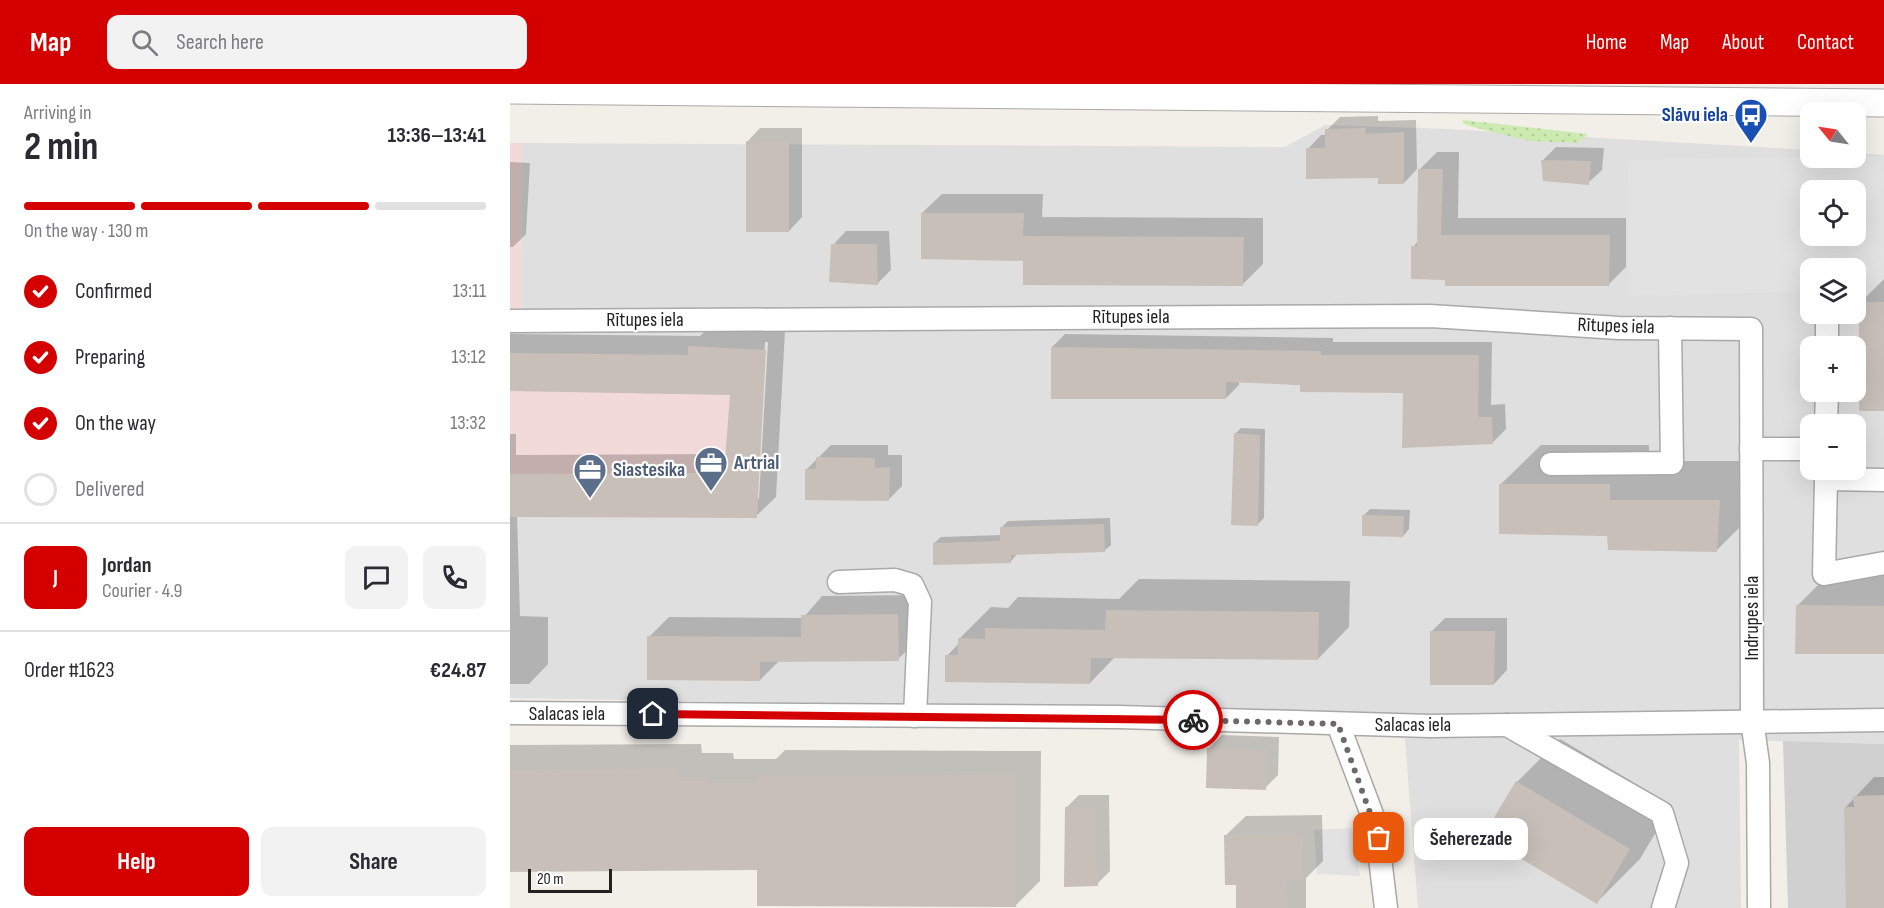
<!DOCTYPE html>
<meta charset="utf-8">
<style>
body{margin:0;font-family:"Sofia Sans Condensed",sans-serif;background:#f2f2f3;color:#2b2b33;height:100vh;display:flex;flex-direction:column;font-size:22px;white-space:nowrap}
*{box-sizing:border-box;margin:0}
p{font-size:20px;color:#7c7c81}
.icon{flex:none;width:33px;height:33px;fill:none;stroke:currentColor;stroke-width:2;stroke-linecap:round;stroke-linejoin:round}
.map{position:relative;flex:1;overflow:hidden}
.side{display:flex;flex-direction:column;background:#fff;width:510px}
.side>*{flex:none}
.needle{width:39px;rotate:300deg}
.tools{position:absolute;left:1290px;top:18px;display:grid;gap:12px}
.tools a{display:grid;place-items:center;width:66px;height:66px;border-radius:12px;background:#fff;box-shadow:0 6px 24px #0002;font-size:30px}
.scale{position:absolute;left:18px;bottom:15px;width:84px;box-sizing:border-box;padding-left:6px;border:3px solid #222;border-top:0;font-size:16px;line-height:21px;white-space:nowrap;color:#222;-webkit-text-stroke:4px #fff;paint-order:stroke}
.pin{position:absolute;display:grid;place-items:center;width:51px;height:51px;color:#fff;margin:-26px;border-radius:12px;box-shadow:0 3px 9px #0006}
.courier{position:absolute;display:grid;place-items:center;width:60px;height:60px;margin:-30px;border:4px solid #d40000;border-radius:50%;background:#fff;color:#222;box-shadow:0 2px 8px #0007}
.bubble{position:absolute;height:42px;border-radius:12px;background:#fff;box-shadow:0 6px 24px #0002;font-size:20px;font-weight:700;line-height:42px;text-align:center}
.overview em{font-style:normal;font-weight:700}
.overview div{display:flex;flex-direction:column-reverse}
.overview{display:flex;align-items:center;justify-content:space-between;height:102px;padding:0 24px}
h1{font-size:39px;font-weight:700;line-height:45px}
.bar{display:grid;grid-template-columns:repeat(4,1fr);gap:9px 6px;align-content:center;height:72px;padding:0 24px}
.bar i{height:8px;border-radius:4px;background:#e1e1e2}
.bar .active{background:#d40000}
.bar p{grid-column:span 4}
.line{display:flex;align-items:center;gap:15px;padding:0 24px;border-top:2px solid #e1e1e2}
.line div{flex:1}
.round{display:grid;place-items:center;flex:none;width:63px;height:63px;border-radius:12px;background:#f2f2f3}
ol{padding:0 24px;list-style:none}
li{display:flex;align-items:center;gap:18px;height:66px}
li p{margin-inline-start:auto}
li .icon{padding:6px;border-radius:50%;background:#d40000;color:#fff;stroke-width:4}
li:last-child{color:#7c7c81}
li i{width:33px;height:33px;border:3px solid #e1e1e2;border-radius:50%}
.primary-button{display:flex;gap:12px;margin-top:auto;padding:12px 24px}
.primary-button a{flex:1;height:69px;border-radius:12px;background:#d40000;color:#fff;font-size:24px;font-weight:700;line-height:69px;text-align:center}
.primary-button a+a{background:#f2f2f3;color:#2b2b33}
header{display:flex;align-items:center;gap:36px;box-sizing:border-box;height:84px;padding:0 30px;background:#d40000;color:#fff}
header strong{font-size:28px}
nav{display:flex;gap:33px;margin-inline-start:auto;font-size:21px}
.search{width:420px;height:54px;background:#f2f2f3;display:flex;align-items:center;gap:15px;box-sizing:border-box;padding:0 21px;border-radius:12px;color:#7c7c81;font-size:22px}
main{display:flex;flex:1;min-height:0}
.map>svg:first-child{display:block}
</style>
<header>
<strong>Map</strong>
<div class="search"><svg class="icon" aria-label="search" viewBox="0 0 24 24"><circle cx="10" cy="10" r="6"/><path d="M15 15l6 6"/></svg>Search here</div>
<nav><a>Home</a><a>Map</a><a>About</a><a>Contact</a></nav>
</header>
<main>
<section class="side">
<div class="overview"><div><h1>2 min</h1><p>Arriving in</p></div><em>13:36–13:41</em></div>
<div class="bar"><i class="active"></i><i class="active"></i><i class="active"></i><i></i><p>On the way · 130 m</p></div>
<ol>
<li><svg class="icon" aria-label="check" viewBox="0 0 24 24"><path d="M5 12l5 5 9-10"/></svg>Confirmed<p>13:11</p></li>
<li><svg class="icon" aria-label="check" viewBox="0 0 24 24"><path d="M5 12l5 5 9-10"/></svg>Preparing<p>13:12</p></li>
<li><svg class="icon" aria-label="check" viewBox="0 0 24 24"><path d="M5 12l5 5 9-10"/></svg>On the way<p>13:32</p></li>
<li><i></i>Delivered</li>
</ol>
<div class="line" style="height:108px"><b class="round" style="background:#d40000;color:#fff">J</b><div><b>Jordan</b><p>Courier · 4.9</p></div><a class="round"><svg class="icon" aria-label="chat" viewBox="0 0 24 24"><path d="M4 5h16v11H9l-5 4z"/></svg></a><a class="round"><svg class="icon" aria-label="phone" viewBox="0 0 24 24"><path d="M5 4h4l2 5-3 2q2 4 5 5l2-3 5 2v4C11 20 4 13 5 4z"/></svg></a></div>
<div class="line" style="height:78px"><div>Order #1623</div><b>€24.87</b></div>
<div class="primary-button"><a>Help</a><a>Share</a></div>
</section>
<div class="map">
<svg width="1374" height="824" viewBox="0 0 1374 824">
<defs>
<pattern id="grass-dots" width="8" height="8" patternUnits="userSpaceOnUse" patternTransform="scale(1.5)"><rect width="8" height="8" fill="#cdebb0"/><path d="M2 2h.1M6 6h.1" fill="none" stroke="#b0c997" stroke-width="1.8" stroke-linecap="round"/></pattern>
</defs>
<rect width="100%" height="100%" fill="#f2efe9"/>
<!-- residential -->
<path fill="#e0dfdf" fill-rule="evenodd" d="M815 41 937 45 1300 66V74H1346V69L1374 71V660L1229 656 1231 824H908L893 630 0 614V433L247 434 256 266 178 262V271L0 269V227H11L12 59 775 63ZM1300 106H1346V152H1300ZM1300 184H1346V230H1300ZM1300 262H1346V308H1300ZM1300 340H1346V386H1300Z"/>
<!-- commercial -->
<g fill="#f2dad9">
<polygon points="0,59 12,59 11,228 0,227"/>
<polygon points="178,262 256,266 247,434 0,433 0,269 177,271"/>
</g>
<!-- religious -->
<polygon fill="#d0d0d0" points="1273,657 1374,660 1374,824 1278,824"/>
<!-- grass -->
<polygon fill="url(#grass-dots)" points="953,36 1078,50 1068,59 1019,57 959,42 953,39"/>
<!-- parking -->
<g fill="#e2e2e2" fill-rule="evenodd">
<path d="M1374 72V199H1346V184H1300V205L1294 208 1119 212 1117 76ZM1300 106H1346V152H1300Z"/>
<polygon points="841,744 845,753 850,792 807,790 804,746"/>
</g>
<!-- shadow -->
<g fill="#0003" fill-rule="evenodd">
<polygon points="868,32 868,37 906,36 907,85 894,99 869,93 798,65 811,51 817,51 817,46 830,33"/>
<polygon points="250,44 292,44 292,133 279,147 237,58"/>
<polygon points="1046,63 1094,64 1092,86 1078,99 1033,76"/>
<polygon points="927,68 949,68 948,134 1116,134 1116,183 1098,201 936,194 903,163 908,157 910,85"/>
<polygon points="0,78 20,79 16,150 3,163 0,163"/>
<polygon points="432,110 533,110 532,133 753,134 753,180 733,200 514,176 412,129"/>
<polygon points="336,147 379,147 381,186 368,199 323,161"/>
<polygon points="1374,195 1374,326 1351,218"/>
<path d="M199 243 275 247 266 413 246 432 7 431 10 532 38 533V580L19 600H0V350H6V371L217 370 221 310 0 306V250L190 252ZM255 258H258L249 415H246Z"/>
<polygon points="555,250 823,254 823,258 982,258 981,321 995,320 996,345 982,359 895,308 729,297 729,301 716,314 542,263"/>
<polygon points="731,344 755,345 754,434 748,440 725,350"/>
<polygon points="321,361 378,361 378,371 392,371 392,402 379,415 297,385"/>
<polygon points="1031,361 1139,361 1139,377 1249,377 1246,427 1206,467 991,400"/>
<polygon points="860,425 900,426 899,445 893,452 854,431"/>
<polygon points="600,434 601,461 594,467 507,470 501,477 424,459 431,453 492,451 492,443 498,437"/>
<polygon points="1327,482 1374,483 1374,569 1287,522"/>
<polygon points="629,495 840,497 839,543 808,575 605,573 580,599 437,572 449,559 449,555 481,523 498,524 508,513 609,515"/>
<polygon points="407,511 408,556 388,575 269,577 250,596 139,553 159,533 293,534 312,512"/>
<polygon points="935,534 997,534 997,586 984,600 922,547"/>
<polygon points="712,651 769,653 768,691 755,704 698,665"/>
<polygon points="1050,655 1162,721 1130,775 1087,818 1007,698"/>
<polygon points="191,660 192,669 223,669 224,675 266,675 275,666 531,667 530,797 506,821 249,784 0,786 0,661"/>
<polygon points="1364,693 1374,693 1374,824 1337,824 1335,724"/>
<polygon points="569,711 599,711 600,787 587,800 556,724"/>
<polygon points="812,731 813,777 796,794 796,824 728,824 728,800 716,751 736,732"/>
</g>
<!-- building -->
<g fill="#c7bfb8">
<polygon points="856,44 855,50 894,48 894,100 868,100 868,94 796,95 796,64 815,64 815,45"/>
<rect x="236" y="57" width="43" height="91"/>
<polygon points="1031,76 1081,77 1079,101 1033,97"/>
<polygon points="908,85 933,85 931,151 1100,151 1099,202 935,202 935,196 901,195 901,162 907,162"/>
<polygon points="411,129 514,129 513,152 734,153 733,202 513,201 513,177 411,175"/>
<polygon points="321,160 367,160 368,201 319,198"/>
<rect x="1349" y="218" width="25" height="109"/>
<polygon points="178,262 256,266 247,434 0,433 0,390 214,389 220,311 0,307 0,269 178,271"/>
<polygon points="541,263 811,267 811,271 969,271 968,333 982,333 983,360 892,364 893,309 790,308 790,301 716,298 716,315 541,315"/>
<polygon points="724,349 750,351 748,442 721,441"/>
<polygon points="306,373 365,374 365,384 380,383 379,417 295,416 295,385 306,385"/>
<polygon points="989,400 1100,400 1100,416 1210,416 1207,468 1098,466 1097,452 989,450"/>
<polygon points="852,431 894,432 893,453 852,452"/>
<polygon points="594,440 595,468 501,471 501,479 423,481 423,459 490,457 490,443"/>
<polygon points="1286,521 1374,522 1374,570 1285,570"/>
<polygon points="596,526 809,528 808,576 581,574 580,600 435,598 435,571 448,571 448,554 475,555 475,544 595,546"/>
<polygon points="388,530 389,577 250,578 250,597 137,596 137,552 291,553 291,531"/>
<polygon points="920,547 985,547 984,601 920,601"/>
<polygon points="697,664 757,666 756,706 696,704"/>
<polygon points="167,684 167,693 198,693 200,699 247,699 249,690 507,691 506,823 247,822 247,786 0,788 0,685"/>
<polygon points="1006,697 1120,765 1087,820 973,752"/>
<polygon points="1374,711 1374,824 1336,824 1334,723 1344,723 1343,712"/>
<polygon points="555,723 586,724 588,802 554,803"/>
<polygon points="793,750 794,798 776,798 777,824 726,824 726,801 715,801 714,751"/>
</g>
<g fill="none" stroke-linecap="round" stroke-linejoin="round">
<defs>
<g id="minor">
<polyline points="0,237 920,232 1109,244 1241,245 1242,636 1248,679 1249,824"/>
<polyline points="1317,262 1317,230"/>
<polyline points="1316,340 1317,308"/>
<polyline points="1241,365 1300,365"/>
<polyline points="1041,380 1162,379 1160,244"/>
<polyline points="1316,386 1316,395 1374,396"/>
<polyline points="1316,395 1314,490 1374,479"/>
<polyline points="329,498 385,496 402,501 410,518 405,632"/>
<polyline points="0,629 609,633 920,642 1374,636"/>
<polyline points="828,640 866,741 876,824"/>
<polyline points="997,641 1152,729 1167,779 1153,824"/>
</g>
<polyline id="tertiary" points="0,6 1374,19"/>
</defs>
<!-- minor casing -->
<use href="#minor" stroke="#a9a9a9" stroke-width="25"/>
<!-- tertiary casing -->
<use href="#tertiary" stroke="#a9a9a9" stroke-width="29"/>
<!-- minor -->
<use href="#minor" stroke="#fff" stroke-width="22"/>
<!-- tertiary -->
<use href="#tertiary" stroke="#fff" stroke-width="27"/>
</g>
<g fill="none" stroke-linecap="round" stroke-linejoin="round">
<!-- done -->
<polyline stroke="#6b6a68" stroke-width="6" stroke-dasharray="0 10.8" points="683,636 828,640 869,754"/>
<!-- route -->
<polyline stroke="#d40000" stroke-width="8" points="143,630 683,636"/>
</g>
<!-- icons -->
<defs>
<symbol id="bus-pin" viewBox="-11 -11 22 30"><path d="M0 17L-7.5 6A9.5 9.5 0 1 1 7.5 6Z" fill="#1a4fb4" stroke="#fff"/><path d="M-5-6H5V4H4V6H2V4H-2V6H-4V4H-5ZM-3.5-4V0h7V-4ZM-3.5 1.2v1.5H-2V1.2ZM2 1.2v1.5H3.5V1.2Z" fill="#fff"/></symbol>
<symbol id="office-pin" viewBox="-11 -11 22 30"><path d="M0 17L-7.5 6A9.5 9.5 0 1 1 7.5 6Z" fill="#5c6f8a" stroke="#fff"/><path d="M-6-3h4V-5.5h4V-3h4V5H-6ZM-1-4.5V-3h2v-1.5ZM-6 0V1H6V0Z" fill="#fff"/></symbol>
</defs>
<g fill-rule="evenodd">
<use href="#bus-pin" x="1222" y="12" width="38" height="52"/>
<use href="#office-pin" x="182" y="360" width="38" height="52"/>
<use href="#office-pin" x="61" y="367" width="38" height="52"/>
</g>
<g text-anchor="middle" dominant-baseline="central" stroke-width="4.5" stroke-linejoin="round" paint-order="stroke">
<!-- transit labels -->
<g font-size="20" font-weight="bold" fill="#164399" stroke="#fff" text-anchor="end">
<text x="1218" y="31">Slāvu iela</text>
</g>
<!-- street labels -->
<g font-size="20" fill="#222" stroke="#fff">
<text x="621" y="233">Rītupes iela</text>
<text x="135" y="236">Rītupes iela</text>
<text transform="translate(1106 242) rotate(2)">Rītupes iela</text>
<text transform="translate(1242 534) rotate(-90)">Indrupes iela</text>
<text x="57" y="630">Salacas iela</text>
<text x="903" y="641">Salacas iela</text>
</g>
<!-- service labels -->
<g font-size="20" font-weight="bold" fill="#4e5e75" stroke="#fff" text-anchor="start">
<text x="224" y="379">Artrial</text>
<text x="103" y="386">Siastesika</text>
</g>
</g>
</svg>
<div class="tools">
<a><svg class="needle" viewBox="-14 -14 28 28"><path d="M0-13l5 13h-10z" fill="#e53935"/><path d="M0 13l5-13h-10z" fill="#7c7c81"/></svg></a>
<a><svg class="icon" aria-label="locate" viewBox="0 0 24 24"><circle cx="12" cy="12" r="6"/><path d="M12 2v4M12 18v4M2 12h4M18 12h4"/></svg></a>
<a><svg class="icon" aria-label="layers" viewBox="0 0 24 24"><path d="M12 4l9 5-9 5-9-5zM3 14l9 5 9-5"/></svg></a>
<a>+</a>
<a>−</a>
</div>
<div class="scale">20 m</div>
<div class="pin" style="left:869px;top:754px;background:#ea580c"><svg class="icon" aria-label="bag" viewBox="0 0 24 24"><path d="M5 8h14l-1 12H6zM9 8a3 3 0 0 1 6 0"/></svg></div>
<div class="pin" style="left:143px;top:630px;background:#1f2937"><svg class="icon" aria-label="home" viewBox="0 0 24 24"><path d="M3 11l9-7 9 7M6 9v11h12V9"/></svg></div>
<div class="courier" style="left:683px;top:636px"><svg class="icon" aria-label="bike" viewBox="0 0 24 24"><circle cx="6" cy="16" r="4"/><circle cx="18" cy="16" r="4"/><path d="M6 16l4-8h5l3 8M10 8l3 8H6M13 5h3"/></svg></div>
<div class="bubble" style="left:904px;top:734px;width:114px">Šeherezade</div>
</div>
</main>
